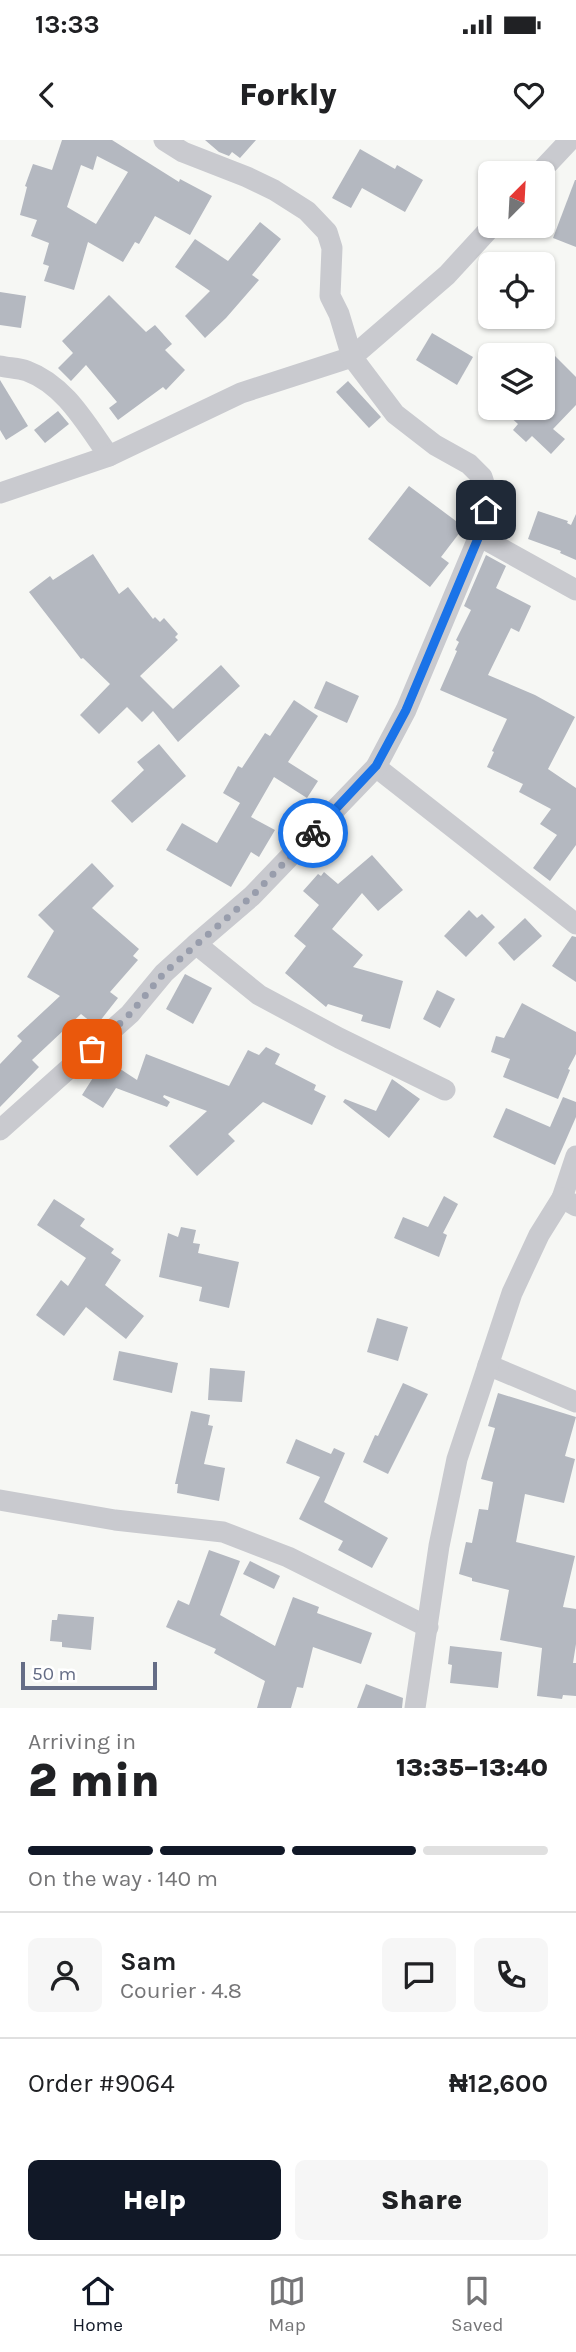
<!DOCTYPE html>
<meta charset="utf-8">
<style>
body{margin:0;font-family:Karla,sans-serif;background:#f6f6f6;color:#202124;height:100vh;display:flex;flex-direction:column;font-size:26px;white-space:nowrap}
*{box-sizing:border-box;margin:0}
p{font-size:23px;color:#757577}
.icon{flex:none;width:38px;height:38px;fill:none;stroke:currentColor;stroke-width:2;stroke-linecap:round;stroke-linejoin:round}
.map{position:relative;height:1568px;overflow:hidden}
.drawer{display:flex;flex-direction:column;background:#fff;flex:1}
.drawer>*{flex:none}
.needle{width:46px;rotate:24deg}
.controls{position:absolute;left:478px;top:21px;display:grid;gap:14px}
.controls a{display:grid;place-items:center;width:77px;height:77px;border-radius:10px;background:#fff;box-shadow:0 2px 5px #0004;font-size:35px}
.scale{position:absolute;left:21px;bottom:18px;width:136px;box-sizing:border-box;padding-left:7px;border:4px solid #656d86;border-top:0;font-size:19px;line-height:24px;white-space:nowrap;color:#656d86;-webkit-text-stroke:5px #fff;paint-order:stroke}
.pin{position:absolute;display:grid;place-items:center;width:60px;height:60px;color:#fff;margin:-30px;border-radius:14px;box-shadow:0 4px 10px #0006}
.courier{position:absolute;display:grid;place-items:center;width:70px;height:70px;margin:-35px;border:5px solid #1a73e8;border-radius:50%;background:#fff;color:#222;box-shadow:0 2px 9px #0007}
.summary em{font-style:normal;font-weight:800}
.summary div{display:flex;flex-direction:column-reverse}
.summary{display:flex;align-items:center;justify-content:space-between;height:119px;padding:0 28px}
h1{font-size:46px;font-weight:800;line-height:52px}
.bar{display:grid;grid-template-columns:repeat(4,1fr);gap:10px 7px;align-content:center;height:84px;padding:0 28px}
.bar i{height:9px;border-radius:5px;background:#e0e0e0}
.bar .active{background:#111827}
.bar p{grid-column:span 4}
.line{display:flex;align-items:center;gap:18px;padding:0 28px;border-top:2px solid #e0e0e0}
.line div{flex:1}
.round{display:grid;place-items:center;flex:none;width:74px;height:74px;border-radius:10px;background:#f6f6f6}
.primary-button{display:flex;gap:14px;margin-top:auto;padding:14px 28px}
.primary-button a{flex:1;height:80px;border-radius:10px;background:#111827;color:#fff;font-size:28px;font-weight:800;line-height:80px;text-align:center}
.primary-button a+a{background:#f6f6f6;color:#202124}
.status{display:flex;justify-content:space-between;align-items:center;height:49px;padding:0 35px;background:#fff;direction:ltr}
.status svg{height:19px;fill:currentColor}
header{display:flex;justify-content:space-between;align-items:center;height:91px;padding:0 28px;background:#fff;font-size:32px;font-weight:800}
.menu{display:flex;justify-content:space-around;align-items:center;height:98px;border-top:2px solid #e0e0e0;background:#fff;font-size:19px;color:#757577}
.menu a{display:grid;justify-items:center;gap:4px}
.menu .active{color:#111827}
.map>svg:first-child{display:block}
</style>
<div class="status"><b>13:33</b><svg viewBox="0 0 49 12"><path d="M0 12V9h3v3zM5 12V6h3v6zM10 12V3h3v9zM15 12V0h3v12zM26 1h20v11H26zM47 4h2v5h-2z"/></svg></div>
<header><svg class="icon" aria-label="back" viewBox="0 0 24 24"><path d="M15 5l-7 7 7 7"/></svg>Forkly<svg class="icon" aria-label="heart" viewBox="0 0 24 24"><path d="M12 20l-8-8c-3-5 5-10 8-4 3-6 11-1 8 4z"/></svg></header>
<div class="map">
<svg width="576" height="1568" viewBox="0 0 576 1568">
<rect width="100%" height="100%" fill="#f6f7f4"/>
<!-- building -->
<g fill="#b4b8c0" fill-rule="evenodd">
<path d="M62 0H112L179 42 180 39 212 56 190 95 155 76 139 104 135 102 123 122 88 102 74 150 44 141 49 126 43 124 49 103 31 96 37 80 20 75 27 47 25 46 33 24 52 30ZM97 16 128 32 96 84 67 67 81 25 93 30Z"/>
<polygon points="205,0 256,0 240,18 232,12 229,16 219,12"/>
<polygon points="360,9 395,29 397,25 423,40 405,72 362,48 351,68 332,58"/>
<polygon points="575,40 576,40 576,107 553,98"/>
<polygon points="260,82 281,99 252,135 259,140 226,178 205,198 185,176 210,151 175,127 195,99 228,121"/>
<polygon points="0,152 26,156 21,188 0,185"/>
<polygon points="109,155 146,192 155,185 172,204 165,210 185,230 166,250 163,247 118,280 109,268 117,262 86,225 71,241 58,228 73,213 62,201"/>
<polygon points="432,193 473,217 457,245 416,220"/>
<polygon points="555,216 576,237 576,265 553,289 565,299 551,314 532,296 526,302 513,290 518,284 500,268 542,268 542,229"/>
<polygon points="0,240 28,286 6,300 0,290"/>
<polygon points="348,241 381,277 369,288 336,252"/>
<polygon points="58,271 69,284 45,303 34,290"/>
<polygon points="409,346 464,387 441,417 449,423 430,447 368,399"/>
<polygon points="538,371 568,381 567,383 571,385 576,374 576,420 560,413 561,411 528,399"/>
<polygon points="93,414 119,454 128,447 153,479 155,477 160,482 164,478 178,494 175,497 178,500 140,536 173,569 221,525 240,546 178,602 153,571 142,582 127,567 99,594 80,575 110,544 83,518 81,519 29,452 50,436 53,440"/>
<polygon points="486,415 506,426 496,448 531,466 519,492 511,488 488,535 535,555 575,577 548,629 576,648 576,705 550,741 533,728 557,695 540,684 551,669 519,652 523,644 487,627 494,612 492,611 507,579 440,550 457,511 455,510 459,502 456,500 471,470 464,466"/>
<polygon points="326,541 359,556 347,583 314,568"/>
<polygon points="294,560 318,576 288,622 318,641 307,658 274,637 251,677 275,690 259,717 251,712 231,747 166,710 182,683 217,703 240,663 223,653 238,626 242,628 265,593 270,596"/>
<polygon points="159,604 186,636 132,683 111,661 144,630 137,622"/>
<polygon points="372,715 403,750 378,771 362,753 332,789 363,815 353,827 403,841 390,889 361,881 363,875 328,864 326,867 285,833 306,806 294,796 319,765 303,751 318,734 321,736 324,732 338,744"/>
<polygon points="92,723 114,746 92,768 139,809 133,816 138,820 110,852 118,858 96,886 81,874 32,920 39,927 0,967 0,924 22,901 17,896 60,856 27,837 54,791 38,775"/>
<polygon points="469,770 477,778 482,774 495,787 466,817 444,796"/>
<polygon points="525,778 542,796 514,821 498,803"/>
<polygon points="572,796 576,797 576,842 552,826"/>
<polygon points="185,834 212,848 193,884 166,869"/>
<polygon points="437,850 455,859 440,888 423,879"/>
<polygon points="522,863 576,892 576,914 568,929 570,930 558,959 503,937 510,919 491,912 496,896 504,898"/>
<polygon points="266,907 280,914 275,924 316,945 314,950 326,956 312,985 263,962 228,994 235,1001 197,1036 169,1006 207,971 164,955 163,957 170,962 167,967 116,948 103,968 82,955 105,919 137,940 146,914 229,946 248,910 259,915"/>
<polygon points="392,939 420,959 389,998 343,962 345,959 376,971"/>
<polygon points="563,957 576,962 576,977 555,1025 493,997 506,968 550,987"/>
<polygon points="444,1056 458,1064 443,1093 447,1095 439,1117 394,1098 403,1077 428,1087"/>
<polygon points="54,1059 85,1079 80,1086 114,1109 111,1113 121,1120 105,1145 144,1176 126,1199 86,1167 64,1196 36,1175 61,1140 68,1146 86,1118 37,1085"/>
<polygon points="181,1087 196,1090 193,1103 200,1104 198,1113 239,1122 229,1168 199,1161 202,1147 159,1137 168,1093 178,1097"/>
<polygon points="377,1178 408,1187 398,1221 367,1212"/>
<polygon points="119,1211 178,1223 172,1253 113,1240"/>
<polygon points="210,1228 245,1231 242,1262 208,1260"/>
<polygon points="403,1243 428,1254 388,1334 363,1322 375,1295 378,1296"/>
<polygon points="498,1253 576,1277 565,1316 575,1319 564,1363 525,1354 516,1402 575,1416 563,1467 576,1469 576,1504 573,1523 576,1523 576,1556 563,1555 562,1559 537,1556 542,1508 500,1500 509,1450 472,1441 472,1438 459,1434 466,1402 472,1403 479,1369 488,1370 493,1342 481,1339 495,1288 488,1286"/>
<polygon points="191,1271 210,1275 208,1285 213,1286 204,1324 225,1328 219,1361 177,1353 178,1344 175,1344"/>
<polygon points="296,1299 331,1314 334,1308 345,1313 324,1362 388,1398 372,1428 338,1410 343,1401 299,1379 320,1337 286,1323"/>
<polygon points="209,1410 240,1421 220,1475 275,1506 293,1457 319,1467 317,1473 372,1493 361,1524 313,1507 303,1548 297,1547 291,1568 257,1568 265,1541 214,1513 216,1509 166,1487 178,1460 189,1465"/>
<polygon points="250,1421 280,1436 274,1449 243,1434"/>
<polygon points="58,1474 94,1477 91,1510 62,1507 62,1502 50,1501 52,1480 57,1480"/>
<polygon points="450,1506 502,1512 498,1548 450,1543 452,1525 448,1524"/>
<polygon points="366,1544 403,1558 402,1568 357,1568"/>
</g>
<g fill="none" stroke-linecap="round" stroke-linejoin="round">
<!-- minor -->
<g stroke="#c9cacf" stroke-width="21">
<polyline points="539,33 570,0"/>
<path d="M0 226C9 228 19 228 27 231 65 245 86 284 109 316"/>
<polyline points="0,353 109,316 241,253 352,217 447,135 492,86"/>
<polyline points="479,396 576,450"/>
<polyline points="376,627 576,784"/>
<polyline points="196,804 259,855 339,898 445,950"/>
<polyline points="0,990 130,874 164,833 196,804 252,756 376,627 406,570 479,396 486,370 487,353 482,337 469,324 435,305 395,274 352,217 339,174 330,156 332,108 327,92 307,71 274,50 247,37 183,12 164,0"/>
<polyline points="576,1016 562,1058 576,1066"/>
<polyline points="488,1225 576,1262"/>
<polyline points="0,1360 115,1380 223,1392 288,1417 428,1487"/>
<polyline points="415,1568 439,1406 457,1319 512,1153 539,1095 562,1058"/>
</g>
</g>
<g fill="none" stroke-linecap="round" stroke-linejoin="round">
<!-- done -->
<polyline stroke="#989dac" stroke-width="7" stroke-dasharray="0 12.6" points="92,909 130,874 164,833 252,756 313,693"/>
<!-- route -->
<polyline stroke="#1a73e8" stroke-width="9" points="313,693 376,626 406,570 479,396 486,370"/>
</g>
</svg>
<div class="controls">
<a><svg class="needle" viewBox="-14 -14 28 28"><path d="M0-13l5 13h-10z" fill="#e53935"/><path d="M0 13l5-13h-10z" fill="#757577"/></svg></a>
<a><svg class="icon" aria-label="locate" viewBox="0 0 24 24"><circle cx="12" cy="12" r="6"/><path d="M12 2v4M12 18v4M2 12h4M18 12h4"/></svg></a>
<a><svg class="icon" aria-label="layers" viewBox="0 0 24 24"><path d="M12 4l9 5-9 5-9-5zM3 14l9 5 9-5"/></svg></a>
</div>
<div class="scale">50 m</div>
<div class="pin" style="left:92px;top:909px;background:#ea580c"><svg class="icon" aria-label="bag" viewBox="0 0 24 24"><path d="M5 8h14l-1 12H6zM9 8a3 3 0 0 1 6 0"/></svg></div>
<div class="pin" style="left:486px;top:370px;background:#1f2937"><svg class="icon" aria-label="home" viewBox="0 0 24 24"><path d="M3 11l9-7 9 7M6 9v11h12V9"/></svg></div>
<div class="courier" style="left:313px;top:693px"><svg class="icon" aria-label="bike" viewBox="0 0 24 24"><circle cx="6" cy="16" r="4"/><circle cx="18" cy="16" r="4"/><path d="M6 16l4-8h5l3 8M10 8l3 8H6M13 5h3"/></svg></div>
</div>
<section class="drawer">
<div class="summary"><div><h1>2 min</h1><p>Arriving in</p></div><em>13:35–13:40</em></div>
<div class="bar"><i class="active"></i><i class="active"></i><i class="active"></i><i></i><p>On the way · 140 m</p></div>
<div class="line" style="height:126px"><a class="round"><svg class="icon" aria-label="person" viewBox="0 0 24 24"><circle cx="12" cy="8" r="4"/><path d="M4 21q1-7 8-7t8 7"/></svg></a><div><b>Sam</b><p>Courier · 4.8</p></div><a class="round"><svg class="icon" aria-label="chat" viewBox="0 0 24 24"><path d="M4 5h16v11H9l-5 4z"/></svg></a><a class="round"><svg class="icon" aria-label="phone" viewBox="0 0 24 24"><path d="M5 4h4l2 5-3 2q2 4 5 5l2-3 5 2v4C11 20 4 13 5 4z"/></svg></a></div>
<div class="line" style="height:91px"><div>Order #9064</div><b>₦12,600</b></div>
<div class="primary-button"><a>Help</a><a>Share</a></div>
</section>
<nav class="menu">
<a class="active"><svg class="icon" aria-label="home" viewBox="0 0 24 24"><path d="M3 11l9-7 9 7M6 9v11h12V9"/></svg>Home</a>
<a><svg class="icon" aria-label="map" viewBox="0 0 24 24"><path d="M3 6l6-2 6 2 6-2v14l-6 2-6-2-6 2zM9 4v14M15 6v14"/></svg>Map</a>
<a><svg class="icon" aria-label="saved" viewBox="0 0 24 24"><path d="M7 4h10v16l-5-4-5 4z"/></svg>Saved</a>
</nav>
